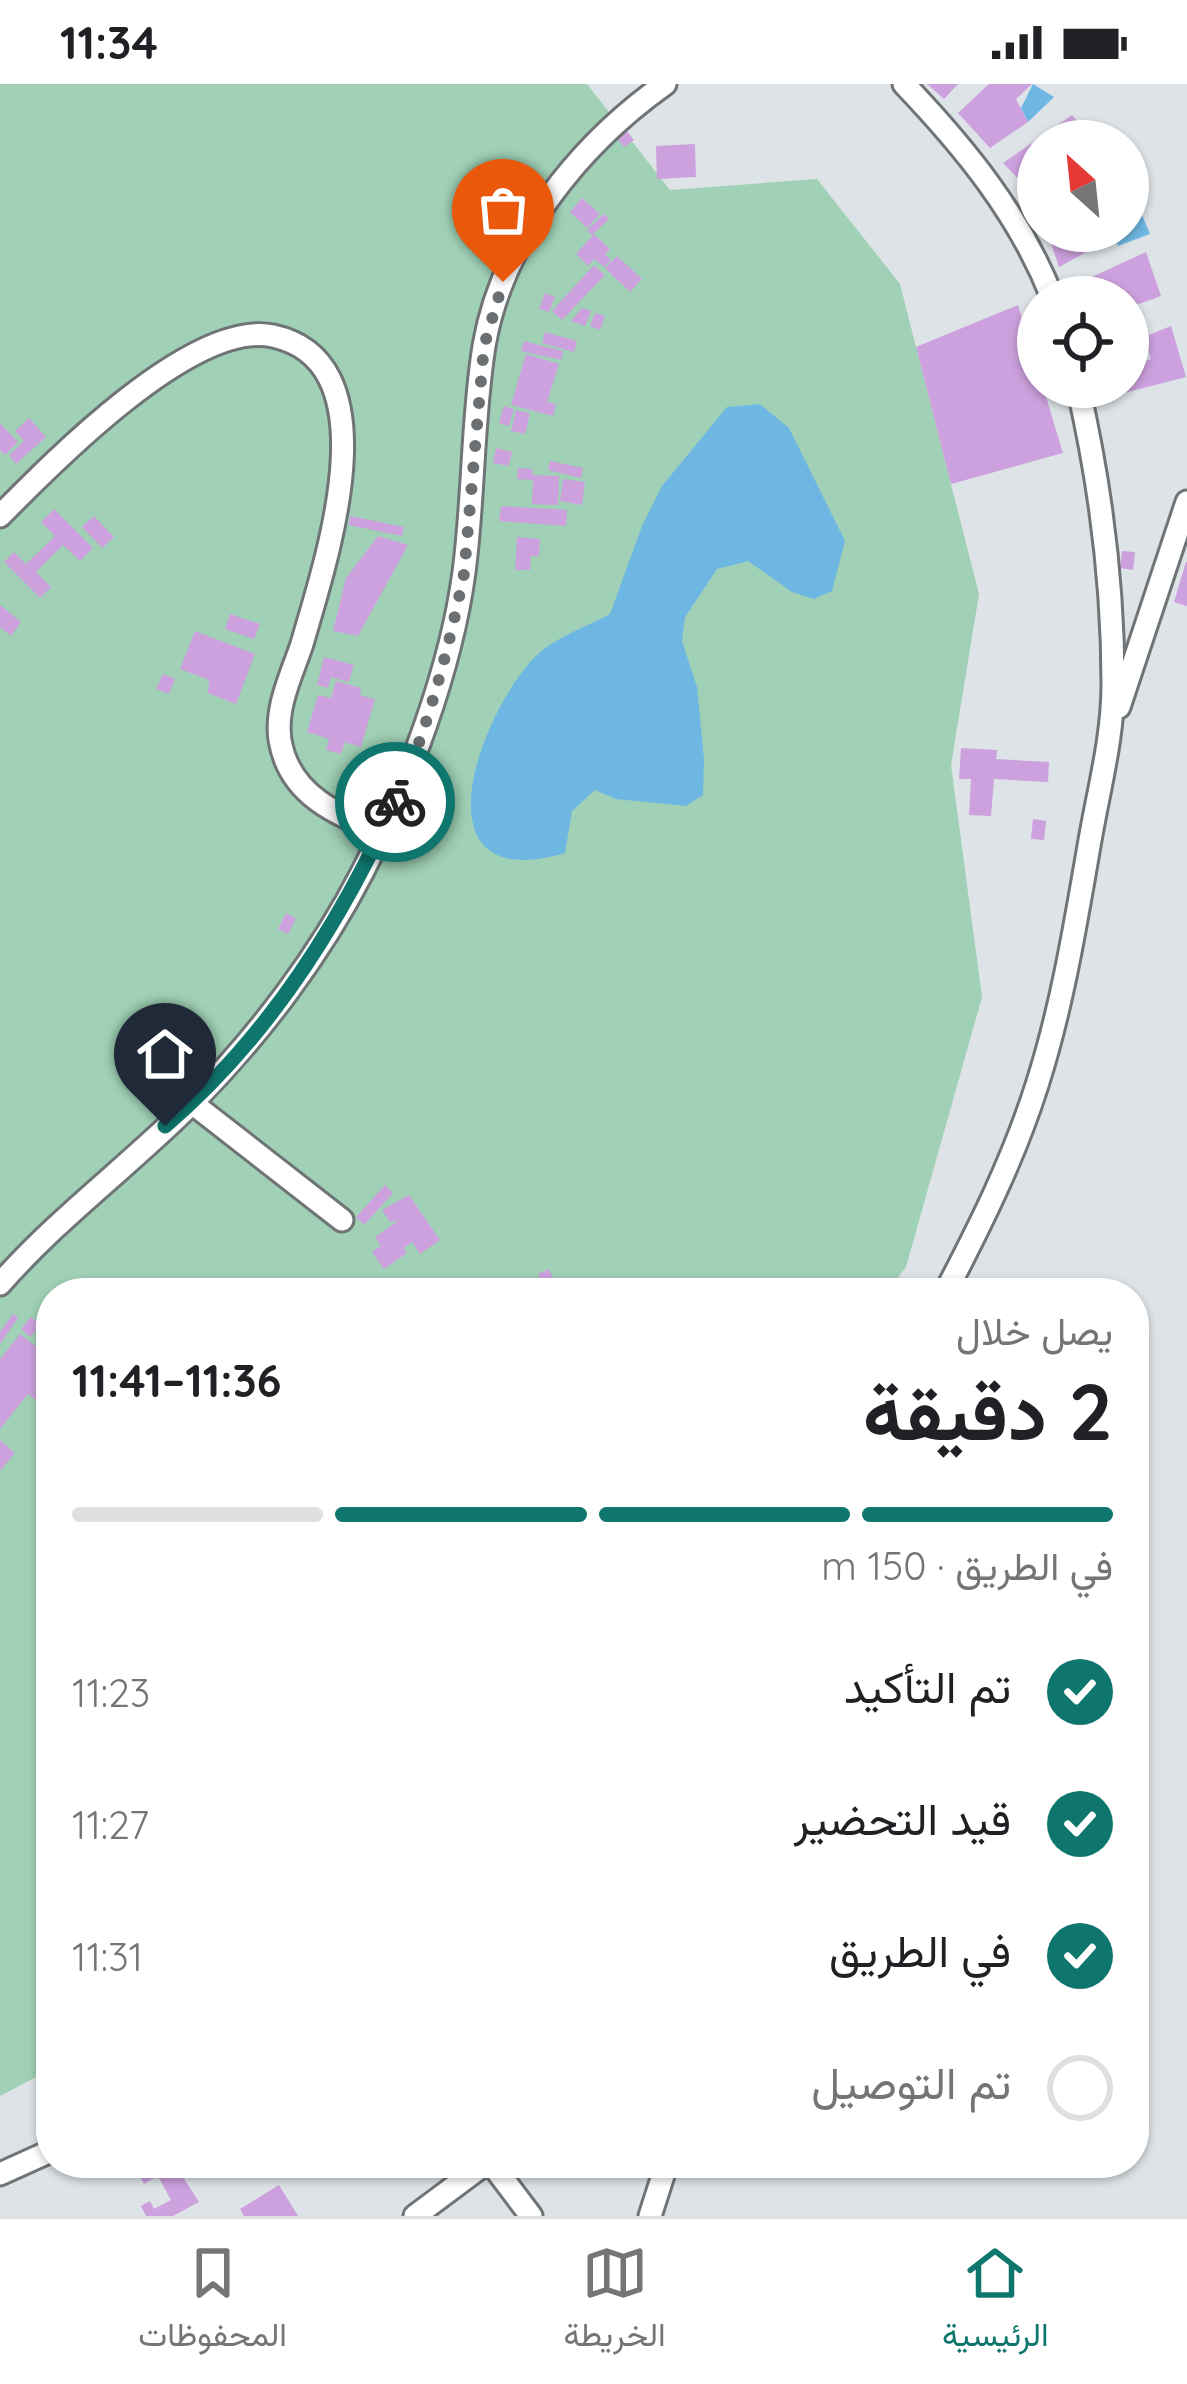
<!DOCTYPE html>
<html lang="ar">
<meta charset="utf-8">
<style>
body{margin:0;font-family:Quicksand,Vazirmatn,sans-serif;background:#f2f2f2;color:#202124;direction:rtl;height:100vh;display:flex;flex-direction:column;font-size:45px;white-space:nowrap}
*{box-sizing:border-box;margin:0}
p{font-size:39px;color:#757577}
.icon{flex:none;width:66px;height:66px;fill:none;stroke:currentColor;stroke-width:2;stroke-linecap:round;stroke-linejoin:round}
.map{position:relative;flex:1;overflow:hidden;direction:ltr}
.drawer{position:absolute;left:36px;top:1194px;width:1113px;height:900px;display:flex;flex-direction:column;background:#fff;border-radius:48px;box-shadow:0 3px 9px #0004;direction:rtl}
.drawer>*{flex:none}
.needle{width:78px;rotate:333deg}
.buttons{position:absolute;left:1017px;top:36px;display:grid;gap:24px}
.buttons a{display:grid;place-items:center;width:132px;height:132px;border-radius:50%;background:#fff;box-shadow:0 3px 9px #0004;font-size:60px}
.pin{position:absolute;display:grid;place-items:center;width:102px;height:102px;color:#fff;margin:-123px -51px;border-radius:50% 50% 50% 0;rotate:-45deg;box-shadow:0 0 12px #0007}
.pin .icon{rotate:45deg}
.courier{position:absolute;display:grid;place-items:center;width:120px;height:120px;margin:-60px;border:9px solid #0f766e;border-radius:50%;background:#fff;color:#222;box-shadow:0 3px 15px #0007}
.headline em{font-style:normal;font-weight:700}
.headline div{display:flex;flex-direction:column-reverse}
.headline{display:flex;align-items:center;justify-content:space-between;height:204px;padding:0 36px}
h1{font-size:78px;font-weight:700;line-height:90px}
.bar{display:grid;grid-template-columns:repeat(4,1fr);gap:18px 12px;align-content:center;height:144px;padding:0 36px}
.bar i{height:15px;border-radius:9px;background:#e0e0e0}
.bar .current{background:#0f766e}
.bar p{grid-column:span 4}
ol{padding:0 36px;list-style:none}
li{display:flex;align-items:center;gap:36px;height:132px}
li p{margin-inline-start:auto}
li .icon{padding:12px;border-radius:50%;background:#0f766e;color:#fff;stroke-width:4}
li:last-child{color:#757577}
li i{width:66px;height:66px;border:6px solid #e0e0e0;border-radius:50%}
.status{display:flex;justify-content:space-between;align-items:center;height:84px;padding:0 60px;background:#fff;direction:ltr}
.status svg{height:33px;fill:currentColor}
.menu{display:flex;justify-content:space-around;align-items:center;height:168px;border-top:3px solid #e0e0e0;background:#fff;font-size:33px;color:#757577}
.menu a{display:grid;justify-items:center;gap:6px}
.menu .current{color:#0f766e}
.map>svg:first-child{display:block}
</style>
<div class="status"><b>11:34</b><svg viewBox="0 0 49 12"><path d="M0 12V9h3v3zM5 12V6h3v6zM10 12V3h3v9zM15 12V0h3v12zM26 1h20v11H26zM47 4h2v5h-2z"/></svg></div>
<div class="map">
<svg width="1187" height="2132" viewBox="0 0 1187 2132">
<rect width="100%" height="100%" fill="#dde3e7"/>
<!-- green -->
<polygon fill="#a0d1b6" points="0,0 587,0 670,106 817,95 900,200 979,510 951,681 982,913 906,1183 886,1209 51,1209 51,1985 0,2012"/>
<!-- water -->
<g fill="#6fb7e3">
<polygon points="1033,0 1054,13 1028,38 1021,24"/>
<polygon points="1140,126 1150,150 1118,162 1112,148 1128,147 1128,133"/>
<path d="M760 320 789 344 845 457 832 507 814 515 792 508 748 477 717 485 685 533 682 557 697 603 704 675 703 711 686 722 616 715 595 706 572 727 565 769C412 814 478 629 537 571 556 553 588 542 610 530L642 442 662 402 727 323Z"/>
</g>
<!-- building -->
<g fill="#cca1dd">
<polygon points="927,0 958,0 944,15"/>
<polygon points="989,0 1032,0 1016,15 1028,38 990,64 958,29"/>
<polygon points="1072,31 1093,55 1038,57 1038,115 1003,79"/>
<polygon points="626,46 634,56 624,63 616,53"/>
<polygon points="695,60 696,93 657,95 656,62"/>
<polygon points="1128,106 1140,126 1128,133"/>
<polygon points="582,114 600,130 587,144 570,128"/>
<polygon points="604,130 609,135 592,151 587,146"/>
<polygon points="1047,147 1099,147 1106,157 1059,183"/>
<polygon points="594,150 610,165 605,170 611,176 604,183 594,175 588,182 576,170"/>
<polygon points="1146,168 1161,212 1128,224 1128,213 1071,213 1068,204"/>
<polygon points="617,172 642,195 630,208 605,184"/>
<polygon points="594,181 605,191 562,236 552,227"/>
<polygon points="545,209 555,213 549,228 539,225"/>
<polygon points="1018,221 1038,288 1038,303 1043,303 1063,369 951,400 916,263"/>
<polygon points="582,224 591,227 585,242 571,237"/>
<polygon points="595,229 605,232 600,246 590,242"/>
<polygon points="1171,242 1186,293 1101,315 1101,303 1128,303 1128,283 1151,275 1144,253"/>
<polygon points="545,248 577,257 574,268 542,259"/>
<polygon points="524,257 563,267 561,276 521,267"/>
<polygon points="526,270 559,280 547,318 556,320 553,332 511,321"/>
<polygon points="504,322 514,325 509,342 499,339"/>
<polygon points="516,326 530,329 525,350 511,347"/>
<polygon points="29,334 46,353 16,380 9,371 24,357 15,347"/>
<polygon points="0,339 18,358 5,371 0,366"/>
<polygon points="496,364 512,368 509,382 493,379"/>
<polygon points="550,377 583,384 581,394 548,386"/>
<polygon points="518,384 533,385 532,391 559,392 558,421 532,420 533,396 517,395"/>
<polygon points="563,395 585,398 582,421 560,417"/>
<polygon points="501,422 567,426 566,442 499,437"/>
<polygon points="54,425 93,464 80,477 63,461 36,488 51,503 40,514 4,478 14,468 26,480 55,452 41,438"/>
<polygon points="94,432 114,453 102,464 82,443"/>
<polygon points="350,432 404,443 402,452 349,441"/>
<polygon points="378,452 408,461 358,552 333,547 346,494"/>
<polygon points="517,453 540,455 539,472 531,472 530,486 515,486"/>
<polygon points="1122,467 1135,468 1133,486 1120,484"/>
<polygon points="1186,478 1187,478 1187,522 1174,518"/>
<polygon points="0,521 21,538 11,552 0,543"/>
<polygon points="230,530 260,540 254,555 225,545"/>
<polygon points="195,547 255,570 236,620 208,609 209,596 180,585"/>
<polygon points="324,573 354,581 349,598 331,593 328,604 317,601"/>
<polygon points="163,590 175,595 169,610 156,605"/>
<polygon points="336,597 361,604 360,611 375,615 361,663 345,658 341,670 326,666 329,655 307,648 318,611 331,614"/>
<polygon points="961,664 997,666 996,675 1049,678 1048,698 994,695 991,732 969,731 971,695 959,695"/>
<polygon points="1033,735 1046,737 1044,756 1031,755"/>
<polygon points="286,829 296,835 288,850 278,845"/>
<polygon points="385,1101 393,1109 364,1141 356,1133"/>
<polygon points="409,1111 440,1156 420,1170 412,1158 404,1164 407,1169 384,1185 372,1168 381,1162 375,1153 399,1136 390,1138 382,1126"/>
<polygon points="549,1185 554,1197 543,1202 538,1190"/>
<polygon points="13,1230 18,1234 0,1260 0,1248"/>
<polygon points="31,1233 41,1242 30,1253 21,1245"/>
<polygon points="20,1250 51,1274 51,1306 40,1319 28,1310 0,1345 0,1275"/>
<polygon points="0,1356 15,1369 0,1387"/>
<polygon points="133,2079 174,2079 199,2118 173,2132 146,2132 141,2122 150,2117 154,2125 171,2116 158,2092 144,2100"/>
<polygon points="279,2101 298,2132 244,2132 240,2125"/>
</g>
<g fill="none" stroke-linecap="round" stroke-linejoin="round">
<defs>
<g id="street">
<path d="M904 0C965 64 1019 130 1052 213"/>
<path d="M0 432C53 378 193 235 273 252 395 278 324 482 302 560 292 590 275 623 280 656 289 711 336 730 381 748"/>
<polyline points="1119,623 1187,418"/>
<polyline points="192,1019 342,1136"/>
<path d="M0 1200C59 1133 129 1082 191 1020 258 953 320 871 363 787 408 699 451 586 464 488 474 413 472 337 484 262 502 156 579 61 665 0"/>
<path d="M945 1209C980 1142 1014 1074 1037 1001 1062 923 1075 843 1089 762 1098 708 1113 655 1113 600 1113 502 1100 399 1078 303"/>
<polyline points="491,2079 531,2132"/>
<polyline points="0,2090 51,2067"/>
<polyline points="415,2132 486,2079"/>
<polyline points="650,2132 667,2079"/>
</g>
</defs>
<!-- street casing -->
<use href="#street" stroke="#6f7477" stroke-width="27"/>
<!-- street -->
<use href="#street" stroke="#fff" stroke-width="21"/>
</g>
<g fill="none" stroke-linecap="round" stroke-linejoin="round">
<!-- done -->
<path stroke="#6b6f71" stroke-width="12" stroke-dasharray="0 21.6" d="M395 718C428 646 448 567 464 490L484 262 503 198"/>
<!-- route -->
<path stroke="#0f766e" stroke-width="15" d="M165 1042C266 956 341 838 395 718"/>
</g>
</svg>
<div class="buttons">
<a><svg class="needle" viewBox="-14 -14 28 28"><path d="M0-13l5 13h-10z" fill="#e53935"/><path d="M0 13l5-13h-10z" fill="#757577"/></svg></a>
<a><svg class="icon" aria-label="locate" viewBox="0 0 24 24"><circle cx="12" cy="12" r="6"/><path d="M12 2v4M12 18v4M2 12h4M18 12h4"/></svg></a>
</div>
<div class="pin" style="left:503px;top:198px;background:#ea580c"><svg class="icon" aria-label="bag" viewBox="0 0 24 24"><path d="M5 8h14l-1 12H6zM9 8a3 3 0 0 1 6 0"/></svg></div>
<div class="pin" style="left:165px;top:1042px;background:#1f2937"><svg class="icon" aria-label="home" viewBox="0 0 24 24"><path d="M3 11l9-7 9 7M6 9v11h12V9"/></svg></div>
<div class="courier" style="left:395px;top:718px"><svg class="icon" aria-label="bike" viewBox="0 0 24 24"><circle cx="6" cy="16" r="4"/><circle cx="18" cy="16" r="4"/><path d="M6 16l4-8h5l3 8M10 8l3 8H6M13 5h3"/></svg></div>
<section class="drawer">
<div class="headline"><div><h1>2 دقيقة</h1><p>يصل خلال</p></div><em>11:36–11:41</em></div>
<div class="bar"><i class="current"></i><i class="current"></i><i class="current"></i><i></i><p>في الطريق · 150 m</p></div>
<ol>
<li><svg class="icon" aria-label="check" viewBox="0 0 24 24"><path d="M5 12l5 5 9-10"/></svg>تم التأكيد<p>11:23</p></li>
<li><svg class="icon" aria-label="check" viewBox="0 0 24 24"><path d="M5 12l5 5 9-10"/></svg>قيد التحضير<p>11:27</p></li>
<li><svg class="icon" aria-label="check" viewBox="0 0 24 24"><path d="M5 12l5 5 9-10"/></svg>في الطريق<p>11:31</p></li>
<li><i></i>تم التوصيل</li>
</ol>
</section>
</div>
<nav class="menu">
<a class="current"><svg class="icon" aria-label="home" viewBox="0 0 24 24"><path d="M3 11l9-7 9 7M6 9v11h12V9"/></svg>الرئيسية</a>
<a><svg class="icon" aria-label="map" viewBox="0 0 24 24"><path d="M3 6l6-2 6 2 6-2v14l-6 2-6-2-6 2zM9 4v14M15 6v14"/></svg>الخريطة</a>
<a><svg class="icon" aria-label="saved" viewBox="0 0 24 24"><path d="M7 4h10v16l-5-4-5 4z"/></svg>المحفوظات</a>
</nav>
